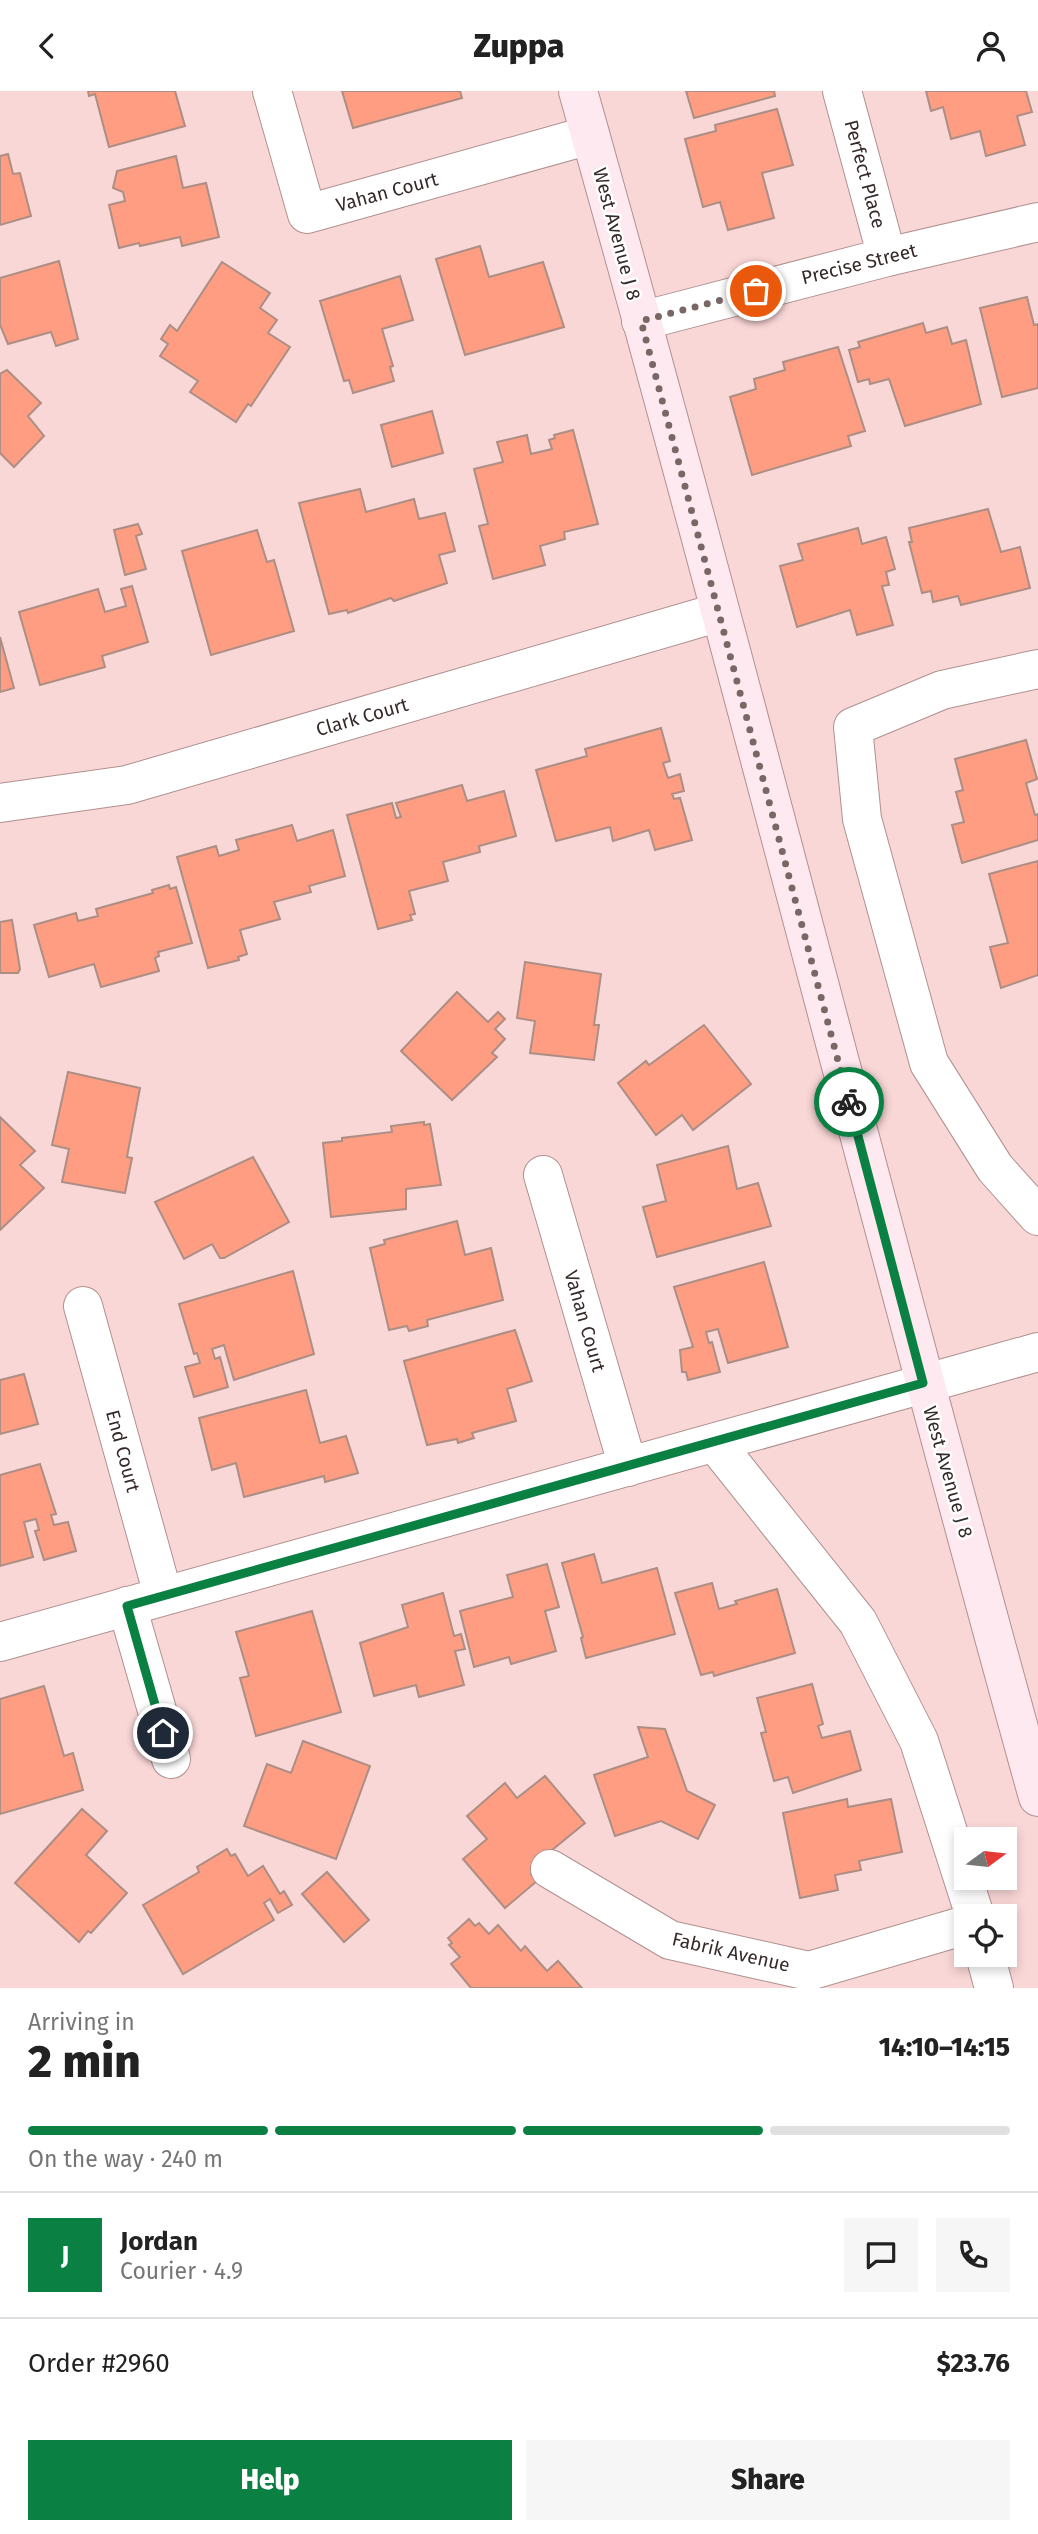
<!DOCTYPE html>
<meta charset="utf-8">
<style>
body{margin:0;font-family:"Fira Sans",sans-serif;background:#f6f6f6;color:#222;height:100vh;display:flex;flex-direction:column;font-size:26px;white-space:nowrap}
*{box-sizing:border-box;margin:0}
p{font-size:23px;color:#767676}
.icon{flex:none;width:38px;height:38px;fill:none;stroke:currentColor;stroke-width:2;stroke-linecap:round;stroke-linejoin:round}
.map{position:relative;height:1897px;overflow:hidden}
.side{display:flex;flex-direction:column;background:#fff;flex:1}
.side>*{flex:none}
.needle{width:46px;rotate:75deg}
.fabs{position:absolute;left:954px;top:1736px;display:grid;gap:14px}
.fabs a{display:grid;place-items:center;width:63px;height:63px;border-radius:0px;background:#fff;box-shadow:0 4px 10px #0003;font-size:35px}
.pin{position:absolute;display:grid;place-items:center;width:60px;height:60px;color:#fff;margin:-30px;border:4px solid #fff;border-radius:50%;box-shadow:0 2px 7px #0007}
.courier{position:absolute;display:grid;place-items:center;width:70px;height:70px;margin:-35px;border:5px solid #0b8043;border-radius:50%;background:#fff;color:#222;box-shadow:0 2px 9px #0007}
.summary em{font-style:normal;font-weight:800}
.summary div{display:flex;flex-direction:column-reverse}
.summary{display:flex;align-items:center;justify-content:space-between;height:119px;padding:0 28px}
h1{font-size:46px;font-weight:800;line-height:52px}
.bar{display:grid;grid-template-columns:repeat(4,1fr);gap:10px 7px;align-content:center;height:84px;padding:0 28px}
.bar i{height:9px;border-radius:5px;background:#e0e0e0}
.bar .active{background:#0b8043}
.bar p{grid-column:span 4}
.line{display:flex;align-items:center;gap:18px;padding:0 28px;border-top:2px solid #e0e0e0}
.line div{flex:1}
.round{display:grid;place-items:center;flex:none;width:74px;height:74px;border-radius:0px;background:#f6f6f6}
.button{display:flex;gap:14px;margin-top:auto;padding:14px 28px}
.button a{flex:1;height:80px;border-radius:0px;background:#0b8043;color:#fff;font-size:28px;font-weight:800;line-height:80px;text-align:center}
.button a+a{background:#f6f6f6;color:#222}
header{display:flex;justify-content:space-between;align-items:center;height:91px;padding:0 28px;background:#fff;font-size:32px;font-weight:800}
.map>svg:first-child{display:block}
</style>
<header><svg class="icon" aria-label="back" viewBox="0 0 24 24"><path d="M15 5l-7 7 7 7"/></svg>Zuppa<svg class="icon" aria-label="person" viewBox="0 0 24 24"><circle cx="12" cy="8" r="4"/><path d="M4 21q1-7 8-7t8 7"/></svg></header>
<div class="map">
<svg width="1038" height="1897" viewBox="0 0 1038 1897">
<rect width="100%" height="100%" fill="#fad7d7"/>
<!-- building -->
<g fill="#fe9d82" stroke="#ac8e85" stroke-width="2">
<polygon points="88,0 175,0 185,35 109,56 95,3 89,5"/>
<polygon points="342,0 460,0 462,7 353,37"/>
<polygon points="686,0 774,0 775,5 694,27"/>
<polygon points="926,0 1026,0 1032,21 1017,25 1025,54 986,65 980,40 951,48 943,16 931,20"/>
<polygon points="777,18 793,74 762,82 774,127 728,139 720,111 703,116 685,48 716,40 715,34"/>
<polygon points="8,63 13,83 20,82 31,125 0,134 0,65"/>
<polygon points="176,65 183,97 206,92 219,146 182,155 180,146 140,155 139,152 119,157 109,114 125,110 123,101 113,97 117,80"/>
<polygon points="480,155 489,186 543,171 564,236 465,264 436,168"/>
<polygon points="59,170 78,248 56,255 51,241 8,253 0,234 0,187"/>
<polygon points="222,171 270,202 260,217 277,229 268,242 290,256 251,315 248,313 236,331 190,301 198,290 160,265 168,253 161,248 170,234 177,240"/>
<polygon points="400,185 413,229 382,238 393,275 390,276 394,290 353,302 349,289 344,290 320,210"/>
<polygon points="1027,206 1034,234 1038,233 1038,297 1002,306 980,217"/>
<polygon points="923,232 926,242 947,236 952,253 966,249 981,313 905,335 889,288 870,293 869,288 858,291 849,259 860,256 858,251"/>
<polygon points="838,256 865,340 848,345 851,355 752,384 730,306 756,298 754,288 785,279 783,271"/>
<polygon points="7,279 41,312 28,325 44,345 14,376 0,362 0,283"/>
<polygon points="432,320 443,362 392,376 381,334"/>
<polygon points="573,339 598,433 564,441 565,448 540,455 545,474 493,488 479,435 488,433 474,378 503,371 497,351 527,344 531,363 552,358 549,349 555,347 554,344"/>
<polygon points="360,398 366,421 414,408 419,428 445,422 455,460 439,464 447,492 394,510 391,507 348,522 347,519 329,523 299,412"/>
<polygon points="988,418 1001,461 1020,456 1030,497 961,514 958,505 933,511 931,500 922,502 909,451 912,451 909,437"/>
<polygon points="138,433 142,443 136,445 146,478 125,484 114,439"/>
<polygon points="858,437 862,453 886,446 895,478 886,481 889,494 882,495 893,534 857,544 850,519 797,536 780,475 803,469 798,453"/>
<polygon points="257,439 267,471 274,469 294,540 211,564 182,460"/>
<polygon points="132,495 148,551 102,565 105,576 40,594 19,521 98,498 105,521 126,515 121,498"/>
<polygon points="0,546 14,597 0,601"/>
<polygon points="661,637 670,670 663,672 668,687 680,683 684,700 672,703 674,708 680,707 692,749 655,759 649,739 613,750 610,736 556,750 536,679 587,665 585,658"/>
<polygon points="1026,649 1037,688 1026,692 1035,724 1038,723 1038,749 962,772 952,734 964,731 956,701 963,699 955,668"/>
<polygon points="462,694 467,710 504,700 516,745 479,755 480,761 443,771 448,790 409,800 415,823 410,824 412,829 378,838 347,724 392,712 396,727 401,726 396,712"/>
<polygon points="292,734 297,750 333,739 345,785 309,795 311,801 274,811 280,828 240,839 247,863 238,866 239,869 208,877 177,766 216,755 219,765 239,759 236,749"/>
<polygon points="1038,770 1038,884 1001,897 990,856 1008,852 989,783"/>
<polygon points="169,794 170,798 176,796 192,852 158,861 159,865 155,867 159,880 101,896 94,873 49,886 34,834 76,822 78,830 98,825 96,818 153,802 152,799"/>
<polygon points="12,829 20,878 18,882 0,882 0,831"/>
<polygon points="525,871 601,883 594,934 599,934 594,969 530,962 535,930 517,927"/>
<polygon points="457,901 488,931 498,921 505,928 495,938 505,948 492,962 497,966 452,1009 401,960"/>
<polygon points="704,934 751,993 693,1039 682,1024 656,1044 618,992 646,970 649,974"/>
<polygon points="68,981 140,997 127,1066 132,1067 125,1102 62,1091 69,1058 52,1054"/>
<polygon points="0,1026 35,1060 20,1074 44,1097 0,1139"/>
<polygon points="424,1031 424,1034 430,1033 441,1094 406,1098 406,1118 331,1126 323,1052 342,1050 342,1047 392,1041 391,1035"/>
<polygon points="728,1055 737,1098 758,1092 771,1135 657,1166 643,1116 666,1110 657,1074"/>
<polygon points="253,1066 289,1131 224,1167 220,1167 212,1153 184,1168 155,1111"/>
<polygon points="457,1130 465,1164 491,1157 503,1209 427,1229 428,1235 409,1240 407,1235 389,1239 370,1157 385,1153 384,1149"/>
<polygon points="764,1171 788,1256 728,1272 718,1238 706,1241 709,1252 712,1251 720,1281 688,1289 686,1281 682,1281 680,1259 693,1256 674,1196"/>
<polygon points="293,1180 314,1263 234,1289 224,1254 212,1258 215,1268 220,1266 228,1296 194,1306 185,1276 200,1272 197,1262 194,1263 179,1213"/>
<polygon points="515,1239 532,1290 507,1298 516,1330 472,1342 474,1347 458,1352 457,1348 427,1354 404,1270"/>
<polygon points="24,1283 38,1333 0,1343 0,1289"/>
<polygon points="306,1299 320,1352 346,1345 358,1382 325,1391 324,1385 244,1406 236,1372 212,1379 199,1327"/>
<polygon points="40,1373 56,1423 51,1424 54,1434 68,1431 76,1460 44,1469 35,1440 39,1439 36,1428 24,1431 33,1466 0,1475 0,1384"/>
<polygon points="594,1463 602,1492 657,1477 675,1543 586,1567 581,1547 583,1546 562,1472"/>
<polygon points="547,1473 559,1516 545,1520 556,1560 511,1573 509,1566 474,1576 460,1520 513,1506 507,1484"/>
<polygon points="712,1492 719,1518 737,1513 735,1510 777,1498 795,1562 714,1585 713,1581 701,1584 675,1502"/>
<polygon points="443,1502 454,1545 461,1543 465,1558 455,1560 464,1594 419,1606 416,1594 374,1605 360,1552 408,1536 402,1514"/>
<polygon points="312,1520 341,1621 256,1645 240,1587 249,1585 236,1541"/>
<polygon points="812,1593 823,1633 818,1635 822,1647 850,1640 861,1679 793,1702 788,1686 774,1690 761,1642 766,1641 757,1607"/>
<polygon points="44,1595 64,1665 73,1662 83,1699 0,1723 0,1608"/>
<polygon points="638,1636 665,1638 687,1700 715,1714 698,1748 661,1730 615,1745 594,1684 648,1666"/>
<polygon points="303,1650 370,1675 336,1768 244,1735 267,1673 291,1682"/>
<polygon points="545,1685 585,1732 541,1768 544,1771 531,1783 537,1790 505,1817 463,1768 487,1748 467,1725 505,1692 517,1707"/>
<polygon points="847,1708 848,1716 891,1708 902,1761 859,1770 861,1779 835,1784 838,1799 800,1807 783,1722"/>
<polygon points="82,1718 107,1740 86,1764 127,1802 91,1842 88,1840 79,1851 15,1792"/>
<polygon points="227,1758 231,1765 235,1763 248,1785 263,1775 280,1803 284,1800 292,1814 278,1822 270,1808 264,1812 274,1829 183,1883 143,1814 199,1781 197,1776"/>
<polygon points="327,1781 369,1829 344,1851 302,1803"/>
<polygon points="469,1828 475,1835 479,1832 489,1843 498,1834 521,1860 525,1855 547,1880 558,1870 582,1897 471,1897 451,1873 460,1866 449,1854 452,1852 448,1847"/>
</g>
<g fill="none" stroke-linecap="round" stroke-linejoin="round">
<defs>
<g id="street">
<polyline points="272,0 307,123 590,44"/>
<polyline points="842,0 887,166"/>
<polyline points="641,230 887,166 1038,131"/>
<polyline points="1038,578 942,599 853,636 862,728 929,972 995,1077 1038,1125"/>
<polyline points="0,712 127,694 720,521"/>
<polyline points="543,1084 628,1376"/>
<polyline points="83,1215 163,1504"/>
<polyline points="715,1352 858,1531 919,1650 975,1825"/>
<polyline points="127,1515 171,1668"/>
<polyline points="0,1551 1038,1261"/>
<polyline points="550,1778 670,1849 809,1880 966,1834"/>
<polyline points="985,1864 994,1897"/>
</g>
<path id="secondary" d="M578 0C738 567 880 1139 1038 1706"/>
</defs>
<!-- street casing -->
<use href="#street" stroke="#b09090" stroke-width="40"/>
<!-- secondary casing -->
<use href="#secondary" stroke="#b09090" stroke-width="40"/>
<!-- street -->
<use href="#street" stroke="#fff" stroke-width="38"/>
<!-- secondary -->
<use href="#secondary" stroke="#fde9ef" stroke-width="38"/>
</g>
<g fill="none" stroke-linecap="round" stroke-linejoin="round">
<!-- done -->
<polyline stroke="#7b6666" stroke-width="7" stroke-dasharray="0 12.6" points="756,200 641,230 849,1011"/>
<!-- route -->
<polyline stroke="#0b8043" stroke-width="9" points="163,1642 127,1515 923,1292 849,1011"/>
</g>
<g text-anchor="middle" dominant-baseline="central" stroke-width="5" stroke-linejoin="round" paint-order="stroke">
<!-- street labels -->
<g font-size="19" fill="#362929" stroke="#fff">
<text transform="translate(865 83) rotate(75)">Perfect Place</text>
<text transform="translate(387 101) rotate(-15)">Vahan Court</text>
<text transform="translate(617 143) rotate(75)">West Avenue J 8</text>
<text transform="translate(859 173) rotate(-14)">Precise Street</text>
<text transform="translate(362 626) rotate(-16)">Clark Court</text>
<text transform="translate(585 1230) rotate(74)">Vahan Court</text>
<text transform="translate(123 1360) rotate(75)">End Court</text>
<text transform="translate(948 1381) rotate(74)">West Avenue J 8</text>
<text transform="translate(731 1861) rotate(13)">Fabrik Avenue</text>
</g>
</g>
</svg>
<div class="fabs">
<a><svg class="needle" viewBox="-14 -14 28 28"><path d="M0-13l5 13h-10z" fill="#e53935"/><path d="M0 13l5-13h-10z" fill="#767676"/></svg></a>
<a><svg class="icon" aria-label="locate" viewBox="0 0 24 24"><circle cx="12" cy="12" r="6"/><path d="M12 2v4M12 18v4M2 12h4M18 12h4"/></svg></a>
</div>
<div class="pin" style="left:756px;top:200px;background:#ea580c"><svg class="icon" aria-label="bag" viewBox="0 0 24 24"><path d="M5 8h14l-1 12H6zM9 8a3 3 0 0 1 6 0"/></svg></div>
<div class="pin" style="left:163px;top:1642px;background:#1f2937"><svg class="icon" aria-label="home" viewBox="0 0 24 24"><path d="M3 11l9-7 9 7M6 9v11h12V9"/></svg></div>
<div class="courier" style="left:849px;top:1011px"><svg class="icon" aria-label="bike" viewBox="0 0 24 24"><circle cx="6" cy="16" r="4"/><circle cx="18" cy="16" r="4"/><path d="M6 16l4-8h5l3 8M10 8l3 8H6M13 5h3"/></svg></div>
</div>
<section class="side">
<div class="summary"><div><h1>2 min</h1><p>Arriving in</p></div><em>14:10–14:15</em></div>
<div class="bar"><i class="active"></i><i class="active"></i><i class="active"></i><i></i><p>On the way · 240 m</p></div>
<div class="line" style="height:126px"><b class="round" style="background:#0b8043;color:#fff">J</b><div><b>Jordan</b><p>Courier · 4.9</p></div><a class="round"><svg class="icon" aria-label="chat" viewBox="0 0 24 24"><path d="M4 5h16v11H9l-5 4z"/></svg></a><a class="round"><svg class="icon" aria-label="phone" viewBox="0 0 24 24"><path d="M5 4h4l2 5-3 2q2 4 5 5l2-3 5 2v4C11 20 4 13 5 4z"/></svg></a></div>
<div class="line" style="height:91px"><div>Order #2960</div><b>$23.76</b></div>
<div class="button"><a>Help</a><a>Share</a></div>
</section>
